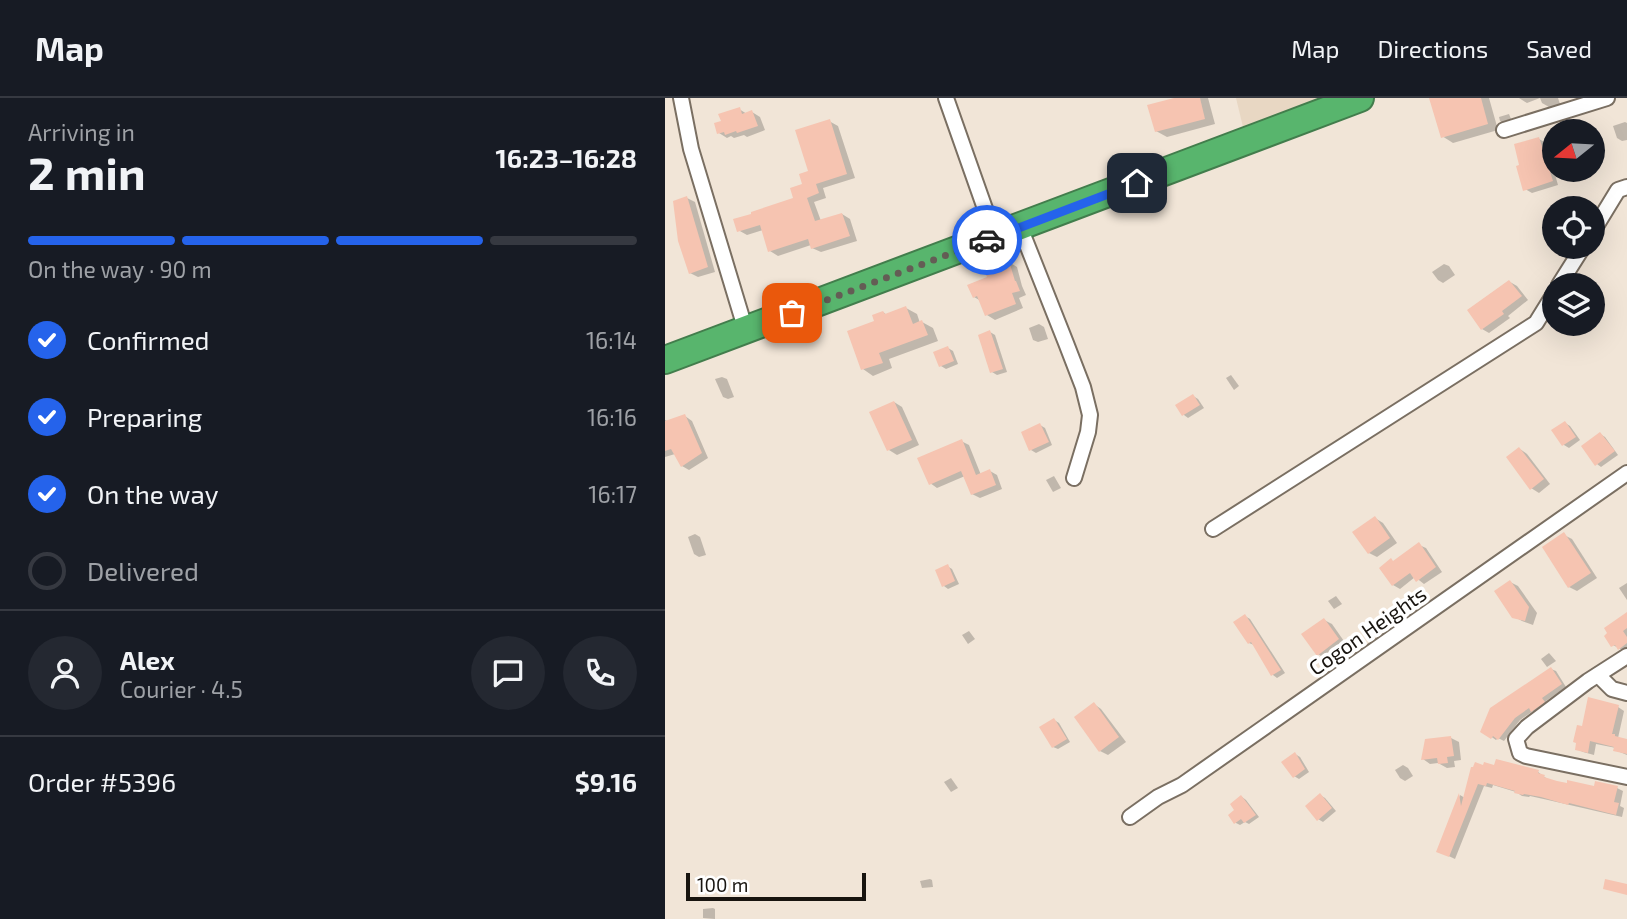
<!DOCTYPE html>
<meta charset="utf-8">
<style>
body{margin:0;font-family:"Exo 2",sans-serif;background:#242831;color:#f1f3f6;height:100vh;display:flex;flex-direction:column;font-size:26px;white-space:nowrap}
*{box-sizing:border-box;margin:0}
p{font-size:23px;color:#9ea1a6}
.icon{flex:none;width:38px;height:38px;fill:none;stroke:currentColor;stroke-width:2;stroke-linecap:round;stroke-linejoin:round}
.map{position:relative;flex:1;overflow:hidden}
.sheet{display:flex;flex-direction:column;background:#171b24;width:665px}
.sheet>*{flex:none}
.needle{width:46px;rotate:252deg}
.fabs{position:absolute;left:877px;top:21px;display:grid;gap:14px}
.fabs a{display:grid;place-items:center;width:63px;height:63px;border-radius:50%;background:#171b24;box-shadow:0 7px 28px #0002;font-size:35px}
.scale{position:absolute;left:21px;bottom:18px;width:180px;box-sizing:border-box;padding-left:7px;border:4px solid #18140f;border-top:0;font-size:19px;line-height:24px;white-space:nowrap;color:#18140f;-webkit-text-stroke:5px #fff;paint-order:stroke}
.pin{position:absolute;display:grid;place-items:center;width:60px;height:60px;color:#fff;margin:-30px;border-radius:14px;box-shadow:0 4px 10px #0006}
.courier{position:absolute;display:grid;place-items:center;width:70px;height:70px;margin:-35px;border:5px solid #2563eb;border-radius:50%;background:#fff;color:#222;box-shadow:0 2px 9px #0007}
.overview em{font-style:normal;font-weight:700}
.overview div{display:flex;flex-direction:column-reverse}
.overview{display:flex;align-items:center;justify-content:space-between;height:119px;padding:0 28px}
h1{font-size:46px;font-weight:700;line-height:52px}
.bar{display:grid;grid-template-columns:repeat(4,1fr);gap:10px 7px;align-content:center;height:84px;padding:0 28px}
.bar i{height:9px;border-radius:5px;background:#363941}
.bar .selected{background:#2563eb}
.bar p{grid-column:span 4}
.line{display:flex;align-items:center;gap:18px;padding:0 28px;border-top:2px solid #363941}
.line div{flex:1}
.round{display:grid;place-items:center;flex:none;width:74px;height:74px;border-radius:37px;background:#242831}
ol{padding:0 28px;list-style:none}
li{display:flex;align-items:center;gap:21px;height:77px}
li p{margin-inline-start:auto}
li .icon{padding:7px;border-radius:50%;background:#2563eb;color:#fff;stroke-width:4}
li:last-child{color:#9ea1a6}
li i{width:38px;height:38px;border:4px solid #363941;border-radius:50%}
header{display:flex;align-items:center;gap:42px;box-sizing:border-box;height:98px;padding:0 35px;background:#171b24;border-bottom:2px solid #363941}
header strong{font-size:33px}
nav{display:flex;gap:38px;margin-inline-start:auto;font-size:24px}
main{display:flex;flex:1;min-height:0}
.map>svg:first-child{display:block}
</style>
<header>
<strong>Map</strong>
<nav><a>Map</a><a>Directions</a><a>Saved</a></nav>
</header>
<main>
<section class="sheet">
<div class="overview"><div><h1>2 min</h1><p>Arriving in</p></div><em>16:23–16:28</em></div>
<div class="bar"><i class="selected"></i><i class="selected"></i><i class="selected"></i><i></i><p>On the way · 90 m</p></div>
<ol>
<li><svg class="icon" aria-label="check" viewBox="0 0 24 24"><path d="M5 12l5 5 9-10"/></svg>Confirmed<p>16:14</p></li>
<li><svg class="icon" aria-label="check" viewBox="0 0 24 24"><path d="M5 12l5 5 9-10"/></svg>Preparing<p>16:16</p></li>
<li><svg class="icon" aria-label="check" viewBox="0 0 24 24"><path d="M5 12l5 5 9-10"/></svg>On the way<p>16:17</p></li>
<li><i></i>Delivered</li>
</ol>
<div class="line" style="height:126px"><a class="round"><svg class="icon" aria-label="person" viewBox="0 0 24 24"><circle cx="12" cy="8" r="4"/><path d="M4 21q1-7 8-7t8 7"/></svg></a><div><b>Alex</b><p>Courier · 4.5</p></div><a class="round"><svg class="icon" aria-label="chat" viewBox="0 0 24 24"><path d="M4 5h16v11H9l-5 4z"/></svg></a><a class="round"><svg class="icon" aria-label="phone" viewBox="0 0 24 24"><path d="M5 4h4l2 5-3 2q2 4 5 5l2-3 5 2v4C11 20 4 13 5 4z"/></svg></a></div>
<div class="line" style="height:91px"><div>Order #5396</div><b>$9.16</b></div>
</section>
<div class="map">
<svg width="962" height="821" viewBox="0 0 962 821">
<rect width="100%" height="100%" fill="#f1e5d7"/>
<!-- built -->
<polygon fill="#e8d7c3" points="571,0 655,0 578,29"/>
<!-- shadow -->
<g fill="#0003">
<polygon points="512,0 543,0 550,26 502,39 491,33"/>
<polygon points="766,0 824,0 833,32 788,45 777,38"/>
<polygon points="854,0 893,0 895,6 884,9 877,5 875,0 862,5"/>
<polygon points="74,11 82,16 87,14 95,19 100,32 82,39 79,37 69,40 66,38 62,40 54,35 58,24"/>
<polygon points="844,16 846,21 837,24 835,23 834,19"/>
<polygon points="164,23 173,28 190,80 158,90 161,100 149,104 156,123 177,116 185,121 192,143 156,154 147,150 146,147 113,158 105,153 98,132 82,137 73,132 131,101 145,75"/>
<polygon points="960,24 962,25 962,42 957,43 952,40 948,28"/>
<polygon points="874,41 881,45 893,87 867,95 860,91"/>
<polygon points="22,100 30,104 50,174 33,179 25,175"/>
<polygon points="344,164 352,169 357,188 361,197 354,200 358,210 330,222 322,217 316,203 309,199 324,180"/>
<polygon points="779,166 784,168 790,177 778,185 773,182 767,174"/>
<polygon points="845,184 852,188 863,202 843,218 845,220 824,235 817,231"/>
<polygon points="241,210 252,216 255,225 257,224 268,230 273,243 224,261 227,270 208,278 198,271 211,224 218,214 222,217"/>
<polygon points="374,226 379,229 383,241 373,244 368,242 364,230"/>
<polygon points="325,234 330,237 342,274 332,277 327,274"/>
<polygon points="283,250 288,253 293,266 281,271 276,268"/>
<polygon points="566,277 574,288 569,292 561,280"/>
<polygon points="57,279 62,281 69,299 63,301 58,299 50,281"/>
<polygon points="528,298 533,301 539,310 523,320 519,317 513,308"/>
<polygon points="229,304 237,309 254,347 232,357 224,352"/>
<polygon points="20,318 27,323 43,360 24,372 17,368 10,356 0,359 0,322 4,324"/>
<polygon points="900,325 905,328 915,342 904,350 899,347 889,333"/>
<polygon points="375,327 380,330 387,347 371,355 366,352"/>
<polygon points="935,336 940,339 953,357 936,369 932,366"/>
<polygon points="296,343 304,347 316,377 325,373 332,377 337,391 315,400 307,396 300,378 272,390 265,385"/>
<polygon points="855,351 862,356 885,386 874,395 866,390"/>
<polygon points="389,378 396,390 388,394 381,382"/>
<polygon points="710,420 718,425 732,445 712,459 704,455"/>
<polygon points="30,436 35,439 41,457 34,459 29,456 23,439"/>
<polygon points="899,437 907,441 932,480 912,493 904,489"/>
<polygon points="754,447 761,450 777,474 759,486 750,479 735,491 728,487 729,464"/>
<polygon points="282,468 287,471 294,486 283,491 279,488"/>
<polygon points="845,484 853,488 872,515 868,527 857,523 848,518"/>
<polygon points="962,485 962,502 954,490"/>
<polygon points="671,498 677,506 669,511 663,503"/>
<polygon points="962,516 962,553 961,554 948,547"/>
<polygon points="580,518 585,521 620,575 612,580 608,577 589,547 584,545"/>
<polygon points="659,522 667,526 681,546 661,561 653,556"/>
<polygon points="304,533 310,541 303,546 297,537"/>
<polygon points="884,555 891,563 882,569 876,561"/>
<polygon points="886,571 891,573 901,589 881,603 883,607 872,615 868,613 855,622 839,643 833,640 831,642 818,633"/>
<polygon points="429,606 436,611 461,644 443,657 435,653"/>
<polygon points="953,609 959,613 953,640 962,643 962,657 950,652 951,650 931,646 929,657 918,654 912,651 918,630"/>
<polygon points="389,622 394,625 405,644 393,651 388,649"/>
<polygon points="786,640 794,644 796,662 789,663 790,669 782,670 773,665 765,666 758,661"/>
<polygon points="630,656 635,659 644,674 634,681 629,678"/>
<polygon points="832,663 873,674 885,683 930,690 952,690 958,693 955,708 959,710 957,719 883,702 865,698 864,699 857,698 851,694 828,687 827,690 819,688 790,761 773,753 795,697 800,700 807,671 830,669"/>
<polygon points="738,667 743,670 748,678 740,683 735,680 730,672"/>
<polygon points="286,680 293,690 286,694 279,684"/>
<polygon points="655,697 660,700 671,713 658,724 653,721"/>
<polygon points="577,699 581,702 594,719 584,726 580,724 575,727 571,725 565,717 572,712"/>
<polygon points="265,781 267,782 268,789 257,790 255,783"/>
<polygon points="48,810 50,811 50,821 38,820 38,811"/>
</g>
<!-- building -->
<g fill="#f6c4b1">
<polygon points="509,0 535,0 540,21 490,34 482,7"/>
<polygon points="764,0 816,0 823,26 776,40"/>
<polygon points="75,9 77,16 87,12 93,28 72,35 71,33 60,37 59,34 52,36 49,25 56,23 53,16"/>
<polygon points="165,21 182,76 151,86 154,95 142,100 150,123 177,115 185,138 146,151 143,141 103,154 95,127 72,134 68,121 86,116 86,114 128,100 125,90 137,86 134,76 143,73 130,32"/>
<polygon points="874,39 888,83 858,93 851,68 854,67 849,46"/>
<polygon points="22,98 43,169 24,176 13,143 8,103"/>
<polygon points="334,163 335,165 344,163 350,183 351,183 355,193 347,195 351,206 320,218 312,198 308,200 302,187 322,179 318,170"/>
<polygon points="844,182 857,198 837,213 839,216 816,232 802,212"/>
<polygon points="241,208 248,226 257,222 263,237 214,255 218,265 196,272 182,233 209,223 207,217 218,213 220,216"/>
<polygon points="325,232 338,271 325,275 313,237"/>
<polygon points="283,248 289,263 274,269 268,254"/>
<polygon points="528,296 535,307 517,318 510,307"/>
<polygon points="229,303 247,342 222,353 204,314"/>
<polygon points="20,316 37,355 16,369 6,351 0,353 0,323"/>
<polygon points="900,323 911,339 897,348 886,332"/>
<polygon points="375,325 384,344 364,353 356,334"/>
<polygon points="935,334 950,353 930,368 916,348"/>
<polygon points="297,341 311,377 325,371 331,387 306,397 296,373 264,387 252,360"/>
<polygon points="854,349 879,381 865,392 841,359"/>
<polygon points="710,418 725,440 703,456 687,434"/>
<polygon points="899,434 926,475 903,490 877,449"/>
<polygon points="754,444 771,469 751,484 745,475 727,488 714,470 726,460 728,463"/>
<polygon points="283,466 290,483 277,489 270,472"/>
<polygon points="845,482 864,509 860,523 847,520 829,493"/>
<polygon points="962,514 962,530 958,533 962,539 962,545 953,552 950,547 946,549 939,538 942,535 939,530"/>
<polygon points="580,516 616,572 606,578 586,544 583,546 568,524"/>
<polygon points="659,520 674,541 652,558 636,536"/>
<polygon points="886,569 897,586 877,600 880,604 866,614 864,610 850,620 833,642 828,638 826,641 815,634 825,610"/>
<polygon points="923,599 954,607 947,636 950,636 950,638 962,641 962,656 948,653 949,649 925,643 923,655 910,652 911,645 908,644 912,627 917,628"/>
<polygon points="429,604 454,639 434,654 409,619"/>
<polygon points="389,620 402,641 387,650 374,629"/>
<polygon points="786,638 789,658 782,659 783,665 773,666 772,660 756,662 760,641"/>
<polygon points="630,654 640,671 628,680 616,664"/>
<polygon points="831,661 874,672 873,675 880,677 879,679 892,683 902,685 902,682 929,688 930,683 953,688 949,704 954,705 951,717 904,705 903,707 876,699 859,696 858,697 849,695 850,693 822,685 821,688 813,686 784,759 771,754 794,695 796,708 806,669 808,669 810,664 818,667 819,664 829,667"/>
<polygon points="655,695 667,710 652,723 640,708"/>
<polygon points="576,697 591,717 579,725 576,721 569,726 563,717 569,712 565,706"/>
<polygon points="940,781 962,786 962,797 938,791"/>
</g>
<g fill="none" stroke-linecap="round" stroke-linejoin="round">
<defs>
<g id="street">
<polyline points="16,0 26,51 81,233"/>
<polyline points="281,0 330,139"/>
<polyline points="839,32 942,0"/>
<polyline points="355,129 401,245 418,289 425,317 423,334 409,380"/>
<polyline points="928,133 953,92 962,89"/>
<polyline points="894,187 918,149"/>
<polyline points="548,431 871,225 889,196"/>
<polyline points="962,558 923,583 862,629 851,641 855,655 861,658 962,679"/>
<polyline points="933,577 947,591 962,595"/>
<polyline points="465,719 493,699 517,687 962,375"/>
</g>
<polyline id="highway" points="0,262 695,0"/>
</defs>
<!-- street casing -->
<use href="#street" stroke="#7a6f62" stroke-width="18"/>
<!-- highway casing -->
<use href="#highway" stroke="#427d4c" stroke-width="30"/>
<!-- street -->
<use href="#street" stroke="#fff" stroke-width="14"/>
<!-- highway -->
<use href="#highway" stroke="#58b56d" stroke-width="26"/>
</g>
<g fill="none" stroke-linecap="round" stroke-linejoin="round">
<!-- done -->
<polyline stroke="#645d55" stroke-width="7" stroke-dasharray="0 12.6" points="127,215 322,142"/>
<!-- route -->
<polyline stroke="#2563eb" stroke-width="9" points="322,142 472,85"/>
</g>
<g text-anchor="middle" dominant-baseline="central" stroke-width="7" stroke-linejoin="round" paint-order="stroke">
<!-- street labels -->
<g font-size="21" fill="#18140f" stroke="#fff">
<text transform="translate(702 532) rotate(-35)">Cogon Heights</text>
</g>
</g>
</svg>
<div class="fabs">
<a><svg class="needle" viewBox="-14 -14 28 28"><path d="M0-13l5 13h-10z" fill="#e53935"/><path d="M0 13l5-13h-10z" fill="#9ea1a6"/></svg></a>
<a><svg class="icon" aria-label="locate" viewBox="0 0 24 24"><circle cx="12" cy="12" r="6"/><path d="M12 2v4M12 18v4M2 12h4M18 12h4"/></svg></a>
<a><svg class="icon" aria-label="layers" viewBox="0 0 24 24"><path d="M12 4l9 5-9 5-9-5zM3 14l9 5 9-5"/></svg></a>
</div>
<div class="scale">100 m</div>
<div class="pin" style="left:127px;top:215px;background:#ea580c"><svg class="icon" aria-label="bag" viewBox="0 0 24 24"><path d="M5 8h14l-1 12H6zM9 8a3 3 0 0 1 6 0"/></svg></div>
<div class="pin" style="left:472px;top:85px;background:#1f2937"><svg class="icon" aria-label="home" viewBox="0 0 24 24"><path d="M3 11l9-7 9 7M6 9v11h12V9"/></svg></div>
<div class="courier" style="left:322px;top:142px"><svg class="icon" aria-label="car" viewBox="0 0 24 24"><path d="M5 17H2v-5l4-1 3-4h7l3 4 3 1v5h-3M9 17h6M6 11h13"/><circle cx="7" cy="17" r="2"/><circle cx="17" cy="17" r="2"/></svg></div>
</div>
</main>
